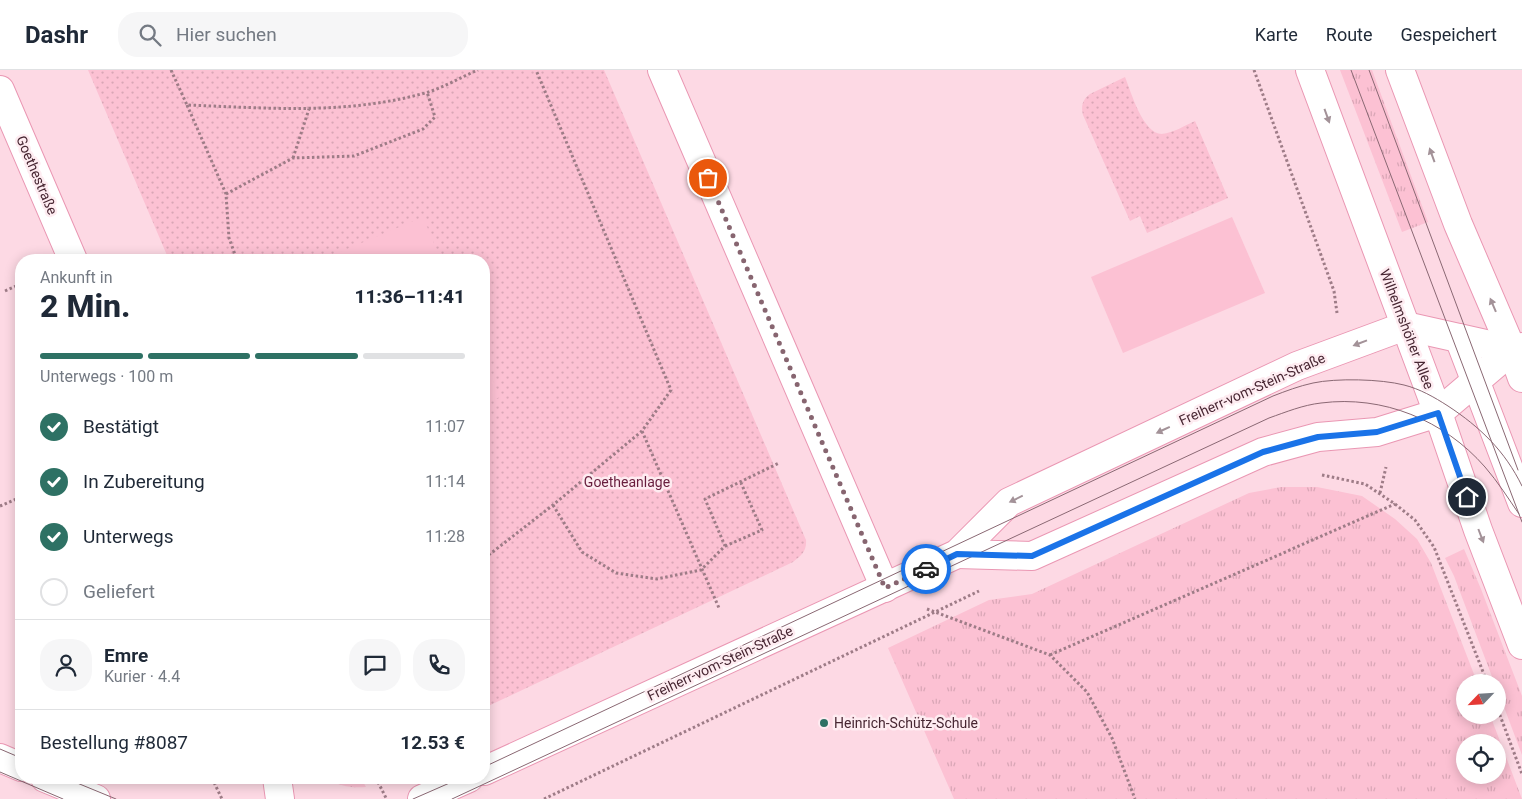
<!DOCTYPE html>
<html lang="de">
<meta charset="utf-8">
<style>
body{margin:0;font-family:Roboto,sans-serif;background:#f6f6f7;color:#1f2937;height:100vh;display:flex;flex-direction:column;font-size:19px;white-space:nowrap}
*{box-sizing:border-box;margin:0}
p{font-size:16px;color:#747a83}
.icon{flex:none;width:28px;height:28px;fill:none;stroke:currentColor;stroke-width:2;stroke-linecap:round;stroke-linejoin:round}
.map{position:relative;flex:1;overflow:hidden}
.side{position:absolute;left:15px;top:184px;width:475px;height:530px;display:flex;flex-direction:column;background:#fff;border-radius:20px;box-shadow:0 2px 12px #0003}
.side>*{flex:none}
.needle{width:32px;rotate:245deg}
.controls{position:absolute;left:1456px;top:604px;display:grid;gap:10px}
.controls a{display:grid;place-items:center;width:50px;height:50px;border-radius:50%;background:#fff;box-shadow:0 2px 12px #0003;font-size:25px}
.pin{position:absolute;display:grid;place-items:center;width:42px;height:42px;color:#fff;margin:-21px;border:2px solid #fff;border-radius:50%;box-shadow:0 1px 5px #0007}
.courier{position:absolute;display:grid;place-items:center;width:50px;height:50px;margin:-25px;border:4px solid #1a73e8;border-radius:50%;background:#fff;color:#222;box-shadow:0 1px 6px #0007}
.overview em{font-style:normal;font-weight:800}
.overview div{display:flex;flex-direction:column-reverse}
.overview{display:flex;align-items:center;justify-content:space-between;height:85px;padding:0 25px}
h1{font-size:32px;font-weight:800;line-height:38px}
.bar{display:grid;grid-template-columns:repeat(4,1fr);gap:8px 5px;align-content:center;height:60px;padding:0 25px}
.bar i{height:6px;border-radius:4px;background:#e0e1e3}
.bar .current{background:#2e7164}
.bar p{grid-column:span 4}
.line{display:flex;align-items:center;gap:12px;padding:0 25px;border-top:1px solid #e0e1e3}
.line div{flex:1}
.round{display:grid;place-items:center;flex:none;width:52px;height:52px;border-radius:20px;background:#f6f6f7}
ol{padding:0 25px;list-style:none}
li{display:flex;align-items:center;gap:15px;height:55px}
li p{margin-inline-start:auto}
li .icon{padding:5px;border-radius:50%;background:#2e7164;color:#fff;stroke-width:4}
li:last-child{color:#747a83}
li i{width:28px;height:28px;border:2px solid #e0e1e3;border-radius:50%}
header{display:flex;align-items:center;gap:30px;box-sizing:border-box;height:70px;padding:0 25px;background:#fff;border-bottom:1px solid #e0e1e3}
header strong{font-size:24px}
nav{display:flex;gap:28px;margin-inline-start:auto;font-size:18px}
.search{width:350px;height:45px;background:#f6f6f7;display:flex;align-items:center;gap:12px;box-sizing:border-box;padding:0 18px;border-radius:20px;color:#747a83;font-size:19px}
.map>svg:first-child{display:block}
</style>
<header>
<strong>Dashr</strong>
<div class="search"><svg class="icon" aria-label="search" viewBox="0 0 24 24"><circle cx="10" cy="10" r="6"/><path d="M15 15l6 6"/></svg>Hier suchen</div>
<nav><a>Karte</a><a>Route</a><a>Gespeichert</a></nav>
</header>
<div class="map">
<svg width="1522" height="729" viewBox="0 0 1522 729">
<defs>
<pattern id="grass-tufts" width="24" height="20" patternUnits="userSpaceOnUse" patternTransform="scale(1.25)"><rect width="24" height="20" fill="#fcc1d3"/><path d="M3 7l-1-3M5 7V3M7 7l1-3M15 17l-1-3M17 17v-4M19 17l1-3" fill="none" stroke="#d9a6b6"/></pattern>
<pattern id="park-dots" width="8" height="8" patternUnits="userSpaceOnUse" patternTransform="scale(1.25)"><rect width="8" height="8" fill="#fcc1d3"/><path d="M2 2h.1M6 6h.1" fill="none" stroke="#d9a6b6" stroke-width="1.8" stroke-linecap="round"/></pattern>
</defs>
<rect width="100%" height="100%" fill="#fdd9e4"/>
<!-- grass -->
<g fill="url(#grass-tufts)" fill-rule="evenodd">
<polygon points="1340,0 1372,0 1428,152 1402,162"/>
<path d="M1281 417H1317L1362 426 1395 449 1417 469 1431 493 1477 612H1465V645H1490L1522 729H954L888 578 989 530 1032 524 1249 423ZM1498 672V705H1465V672Z"/>
<polygon points="1464,479 1481,519 1522,626 1522,685 1498,621 1498,612 1494,612 1454,506 1445,488"/>
<path d="M328 708H361L366 717C351 718 340 717 328 708Z"/>
</g>
<!-- park -->
<g fill="url(#park-dots)">
<path d="M88 0H604L806 470C807 481 801 486 793 492L484 638V190H169Z"/>
<path d="M1125 7C1131 22 1143 64 1162 64 1173 63 1186 55 1195 51L1228 128 1147 163 1140 146 1130 151 1083 45C1081 36 1082 30 1090 24Z"/>
</g>
<!-- garden -->
<g fill="#fcc1d3">
<polygon points="423,147 441,190 321,190"/>
<polygon points="1232,147 1265,223 1123,283 1091,207"/>
<polygon points="484,289 500,327 484,334"/>
</g>
<g fill="none" stroke-linecap="round" stroke-linejoin="round">
<defs>
<g id="minor">
<polyline points="662,0 885,518"/>
<polyline points="0,20 73,190"/>
<polyline points="1459,268 1522,433"/>
<polyline points="957,484 1032,486 1263,382 1318,367 1377,362 1438,343 1512,280 1522,277"/>
<polyline points="0,688 21,697"/>
<polyline points="484,701 957,484 1009,432 1297,296 1405,256 1512,280"/>
<polyline points="45,708 96,729"/>
<polyline points="277,708 280,729"/>
<polyline points="422,729 469,708"/>
</g>
<g id="major">
<polyline points="1310,0 1438,343 1478,460 1522,575"/>
<polyline points="1400,0 1458,154 1512,280 1522,308"/>
</g>
</defs>
<!-- minor casing -->
<use href="#minor" stroke="#ea97b3" stroke-width="30"/>
<!-- major casing -->
<use href="#major" stroke="#ea97b3" stroke-width="30"/>
<!-- path -->
<g stroke="#9e7c87" stroke-width="3" stroke-dasharray="2.5 2.5" stroke-linecap="butt">
<path d="M171 0 187 35C268 38 346 45 425 23 443 18 461 7 478 0"/>
<polyline points="1254,0 1334,221 1337,243"/>
<polyline points="187,35 226,124 229,168 237,190"/>
<polyline points="293,88 309,39"/>
<polyline points="226,124 293,88 354,86 423,59 435,47 427,22"/>
<polyline points="5,221 21,214"/>
<polyline points="642,361 719,538"/>
<polyline points="1322,405 1365,414 1395,434 1415,450 1434,477 1487,612"/>
<polyline points="1380,423 1386,397"/>
<polyline points="553,435 582,482 616,503 657,509 701,500 725,476 705,429 779,393"/>
<polyline points="0,436 21,427"/>
<polyline points="725,476 762,460 741,413"/>
<polyline points="484,487 490,484 553,435 642,361 671,320 536,0"/>
<polyline points="927,539 1050,585 1087,622 1112,668 1135,729"/>
<polyline points="1050,585 1395,434"/>
<polyline points="1498,640 1522,704"/>
<polyline points="212,708 222,729"/>
<polyline points="378,712 386,728"/>
<polyline points="544,729 979,521"/>
</g>
<!-- minor -->
<use href="#minor" stroke="#fff" stroke-width="28"/>
<!-- major -->
<use href="#major" stroke="#fff" stroke-width="28"/>
<!-- tram -->
<g stroke="#8a6873" stroke-width="1">
<polyline points="1351,0 1522,452"/>
<polyline points="1369,0 1518,400"/>
<polyline points="0,679 21,688"/>
<path d="M484 697 1273 326C1286 321 1299 316 1313 313 1336 308 1381 309 1404 315 1420 319 1434 327 1448 336 1480 357 1505 381 1522 416"/>
<polyline points="0,702 63,729"/>
<polyline points="65,708 116,729"/>
<polyline points="413,729 461,708"/>
<path d="M452 729 1269 348C1286 342 1303 335 1321 333 1383 325 1444 350 1485 397 1498 412 1508 428 1519 444"/>
</g>
</g>
<!-- one-way arrows -->
<defs><path id="oneway-solid" d="M-6-.8H1V-3.2L6.5 0L1 3.2V.8H-6Z" transform="scale(1.25)"/></defs>
<g fill="#a39298">
<use href="#oneway-solid" transform="translate(1327 46) rotate(70)"/>
<use href="#oneway-solid" transform="translate(1432 85) rotate(-110)"/>
<use href="#oneway-solid" transform="translate(1493 235) rotate(-113)"/>
<use href="#oneway-solid" transform="translate(1360 273) rotate(159)"/>
<use href="#oneway-solid" transform="translate(1163 360) rotate(155)"/>
<use href="#oneway-solid" transform="translate(1016 429) rotate(154)"/>
<use href="#oneway-solid" transform="translate(1481 466) rotate(69)"/>
</g>
<g fill="none" stroke-linecap="round" stroke-linejoin="round">
<!-- done -->
<polyline stroke="#876570" stroke-width="5" stroke-dasharray="0 9" points="708,108 885,518 926,499"/>
<!-- route -->
<polyline stroke="#1a73e8" stroke-width="6" points="926,499 957,484 1032,486 1263,382 1318,367 1377,362 1438,343 1467,427"/>
</g>
<!-- markers -->
<circle fill="#2e7164" stroke="#feecf1" stroke-width="2" cx="824" cy="653" r="5"/>
<g text-anchor="middle" dominant-baseline="central" stroke-width="5" stroke-linejoin="round" paint-order="stroke">
<!-- street labels -->
<g font-size="14" fill="#472632" stroke="#feecf1">
<text transform="translate(37 105) rotate(67)">Goethestraße</text>
<text transform="translate(1407 259) rotate(69)">Wilhelmshöher Allee</text>
<text transform="translate(1252 319) rotate(-24)">Freiherr-vom-Stein-Straße</text>
<text transform="translate(720 593) rotate(-25)">Freiherr-vom-Stein-Straße</text>
</g>
<!-- park labels -->
<g font-size="14" fill="#681e3d" stroke="#feecf1">
<text x="627" y="412">Goetheanlage</text>
</g>
<!-- poi labels -->
<g font-size="14" fill="#472632" stroke="#feecf1" text-anchor="start">
<text x="834" y="653">Heinrich-Schütz-Schule</text>
</g>
</g>
</svg>
<div class="controls">
<a><svg class="needle" viewBox="-14 -14 28 28"><path d="M0-13l5 13h-10z" fill="#e53935"/><path d="M0 13l5-13h-10z" fill="#747a83"/></svg></a>
<a><svg class="icon" aria-label="locate" viewBox="0 0 24 24"><circle cx="12" cy="12" r="6"/><path d="M12 2v4M12 18v4M2 12h4M18 12h4"/></svg></a>
</div>
<div class="pin" style="left:708px;top:108px;background:#ea580c"><svg class="icon" aria-label="bag" viewBox="0 0 24 24"><path d="M5 8h14l-1 12H6zM9 8a3 3 0 0 1 6 0"/></svg></div>
<div class="pin" style="left:1467px;top:427px;background:#1f2937"><svg class="icon" aria-label="home" viewBox="0 0 24 24"><path d="M3 11l9-7 9 7M6 9v11h12V9"/></svg></div>
<div class="courier" style="left:926px;top:499px"><svg class="icon" aria-label="car" viewBox="0 0 24 24"><path d="M5 17H2v-5l4-1 3-4h7l3 4 3 1v5h-3M9 17h6M6 11h13"/><circle cx="7" cy="17" r="2"/><circle cx="17" cy="17" r="2"/></svg></div>
<section class="side">
<div class="overview"><div><h1>2 Min.</h1><p>Ankunft in</p></div><em>11:36–11:41</em></div>
<div class="bar"><i class="current"></i><i class="current"></i><i class="current"></i><i></i><p>Unterwegs · 100 m</p></div>
<ol>
<li><svg class="icon" aria-label="check" viewBox="0 0 24 24"><path d="M5 12l5 5 9-10"/></svg>Bestätigt<p>11:07</p></li>
<li><svg class="icon" aria-label="check" viewBox="0 0 24 24"><path d="M5 12l5 5 9-10"/></svg>In Zubereitung<p>11:14</p></li>
<li><svg class="icon" aria-label="check" viewBox="0 0 24 24"><path d="M5 12l5 5 9-10"/></svg>Unterwegs<p>11:28</p></li>
<li><i></i>Geliefert</li>
</ol>
<div class="line" style="height:90px"><a class="round"><svg class="icon" aria-label="person" viewBox="0 0 24 24"><circle cx="12" cy="8" r="4"/><path d="M4 21q1-7 8-7t8 7"/></svg></a><div><b>Emre</b><p>Kurier · 4.4</p></div><a class="round"><svg class="icon" aria-label="chat" viewBox="0 0 24 24"><path d="M4 5h16v11H9l-5 4z"/></svg></a><a class="round"><svg class="icon" aria-label="phone" viewBox="0 0 24 24"><path d="M5 4h4l2 5-3 2q2 4 5 5l2-3 5 2v4C11 20 4 13 5 4z"/></svg></a></div>
<div class="line" style="height:65px"><div>Bestellung #8087</div><b>12.53 €</b></div>
</section>
</div>
